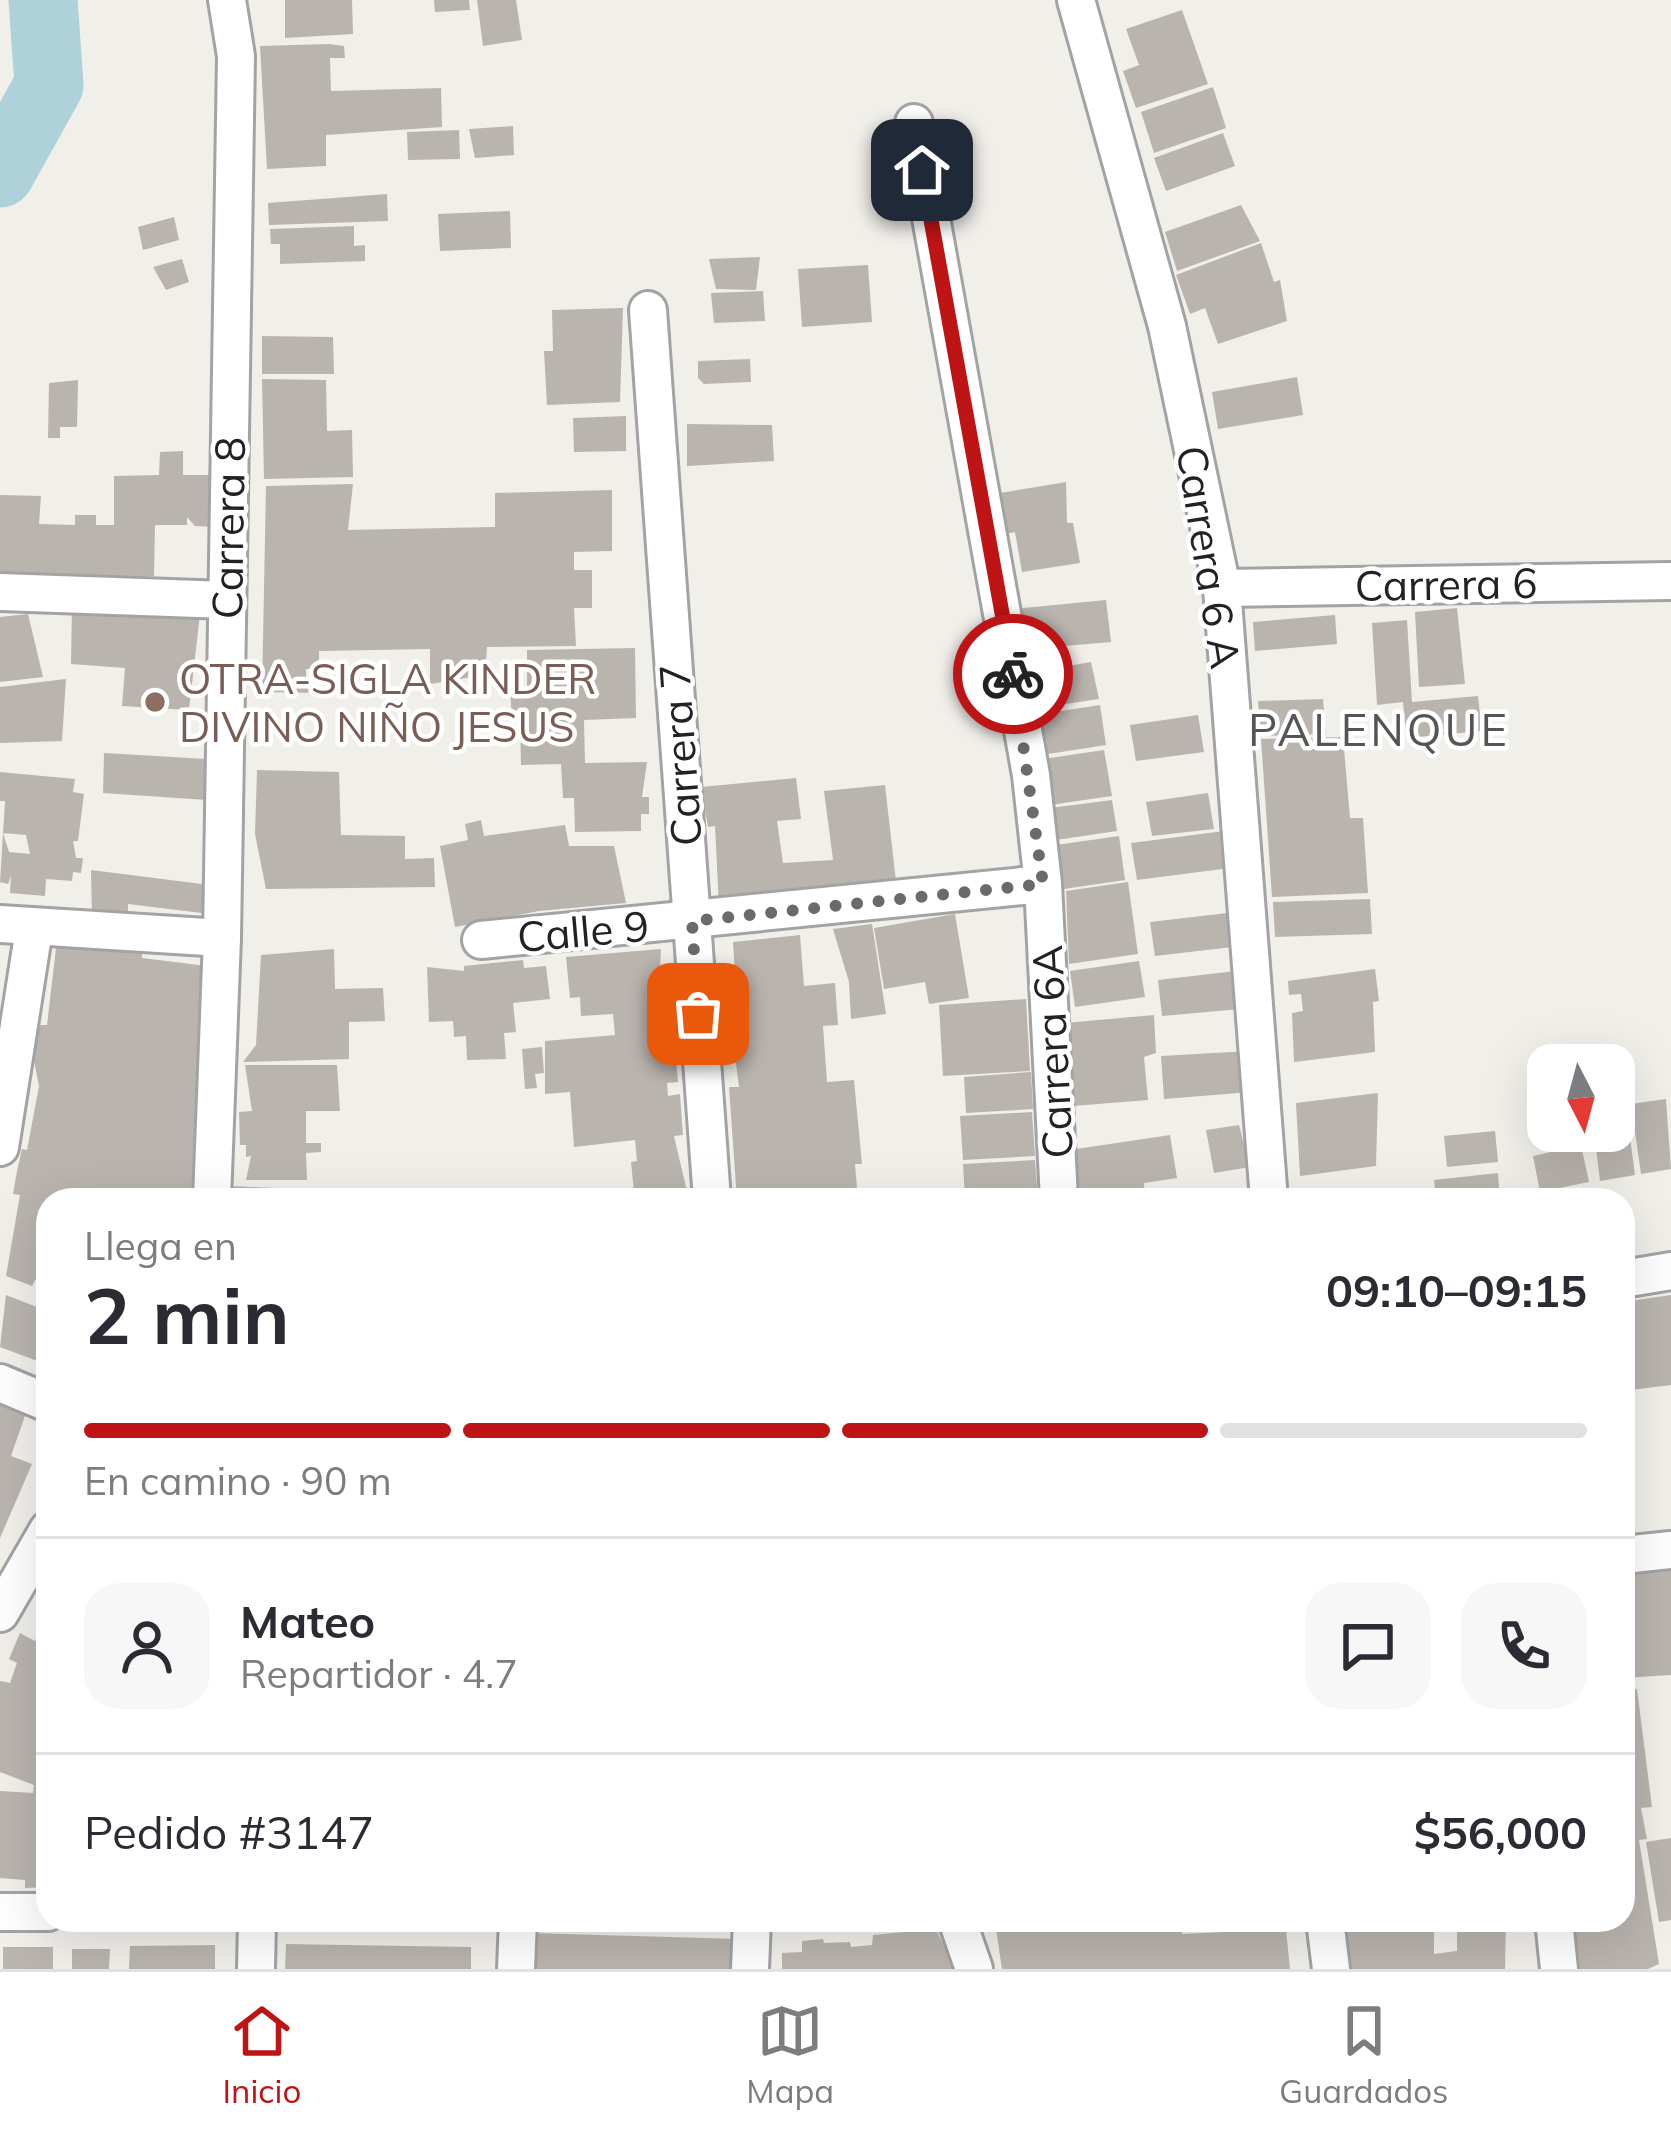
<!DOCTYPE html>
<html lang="es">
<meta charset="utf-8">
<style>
body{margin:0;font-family:Mulish,sans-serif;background:#f7f7f7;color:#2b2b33;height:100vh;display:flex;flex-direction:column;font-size:45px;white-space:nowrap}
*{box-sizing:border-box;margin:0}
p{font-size:39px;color:#7c7c81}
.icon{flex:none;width:66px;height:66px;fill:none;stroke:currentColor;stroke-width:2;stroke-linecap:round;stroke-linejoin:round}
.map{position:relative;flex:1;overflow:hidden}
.details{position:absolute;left:36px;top:1188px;width:1599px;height:744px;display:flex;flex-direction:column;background:#fff;border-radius:36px;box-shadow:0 12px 48px #0002}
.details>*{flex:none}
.needle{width:78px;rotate:174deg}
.buttons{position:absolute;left:1527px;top:1044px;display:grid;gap:24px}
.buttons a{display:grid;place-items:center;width:108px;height:108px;border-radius:24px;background:#fff;box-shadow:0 12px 48px #0002;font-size:60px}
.pin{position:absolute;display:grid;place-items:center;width:102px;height:102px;color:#fff;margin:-51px;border-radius:24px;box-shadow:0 6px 18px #0006}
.courier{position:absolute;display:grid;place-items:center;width:120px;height:120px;margin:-60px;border:9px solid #bf1416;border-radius:50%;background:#fff;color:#222;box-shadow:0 3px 15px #0007}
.headline em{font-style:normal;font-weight:700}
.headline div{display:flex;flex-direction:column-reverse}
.headline{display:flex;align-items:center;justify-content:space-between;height:204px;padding:0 48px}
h1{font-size:78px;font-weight:700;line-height:90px}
.bar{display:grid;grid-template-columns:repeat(4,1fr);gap:18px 12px;align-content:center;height:144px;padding:0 48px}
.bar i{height:15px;border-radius:9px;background:#e1e1e2}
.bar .current{background:#bf1416}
.bar p{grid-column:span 4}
.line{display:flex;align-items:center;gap:30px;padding:0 48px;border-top:3px solid #e1e1e2}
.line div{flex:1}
.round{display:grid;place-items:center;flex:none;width:126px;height:126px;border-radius:36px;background:#f7f7f7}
.menu{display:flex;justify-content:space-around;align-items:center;height:168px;border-top:3px solid #e1e1e2;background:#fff;font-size:33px;color:#7c7c81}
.menu a{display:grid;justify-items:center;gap:6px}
.menu .current{color:#bf1416}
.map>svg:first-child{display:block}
</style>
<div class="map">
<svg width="1671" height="1969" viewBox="0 0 1671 1969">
<rect width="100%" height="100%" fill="#f1efea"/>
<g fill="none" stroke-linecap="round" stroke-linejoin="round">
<!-- river -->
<polyline stroke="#afd1da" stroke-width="69" points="0,173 49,85 43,0"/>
</g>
<!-- building -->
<g fill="#bab4af" fill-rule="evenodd">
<polygon points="285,0 352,0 353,34 285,38"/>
<polygon points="434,0 469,0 470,10 435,12"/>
<polygon points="477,0 516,0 522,40 483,46"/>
<polygon points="1182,10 1208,84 1136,108 1123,71 1139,65 1126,29"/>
<polygon points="329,44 344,46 345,58 330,58 331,91 441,88 442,127 326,135 326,166 267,169 260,46"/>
<polygon points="1213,87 1226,128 1154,153 1141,112"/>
<polygon points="513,126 514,155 475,158 469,129"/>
<polygon points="459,130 460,159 408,160 407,132"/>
<polygon points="1223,133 1235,166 1166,191 1154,158"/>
<polygon points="387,194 388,221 269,225 268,203"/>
<polygon points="1241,205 1260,241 1177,271 1165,232"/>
<polygon points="510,211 511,248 440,251 438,214"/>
<polygon points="174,217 179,240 143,250 138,227"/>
<polygon points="354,226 354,246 365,245 365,261 280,264 280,244 271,244 270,229"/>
<polygon points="1261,243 1274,282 1280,280 1287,321 1218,344 1205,308 1190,314 1176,275"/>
<polygon points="760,257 756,290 716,289 709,259"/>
<polygon points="182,259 189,282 166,290 153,267"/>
<polygon points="868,265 872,322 802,327 798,269"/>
<polygon points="763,291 765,321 714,323 711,293"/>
<polygon points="623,308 620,402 547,405 544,351 553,351 552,310"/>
<polygon points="262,336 333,337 334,374 262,374"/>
<polygon points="750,359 751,382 704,384 698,378 698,361"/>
<polygon points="1297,377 1303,415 1218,429 1212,392"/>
<polygon points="262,379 326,380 327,431 352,430 353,477 264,479"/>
<polygon points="78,380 77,427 60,427 60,438 48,438 49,383"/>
<polygon points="626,416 626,451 574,452 573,418"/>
<polygon points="687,424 772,425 774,461 687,466"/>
<polygon points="183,451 183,475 221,475 212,527 195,526 187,517 187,525 155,525 154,576 0,575 0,495 41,496 39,524 75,525 75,515 96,515 96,525 114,525 114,476 159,475 160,452"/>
<polygon points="1066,482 1067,523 1073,523 1080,563 1022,572 1015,532 1001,535 994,494"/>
<polygon points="353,484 348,530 495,527 495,493 612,490 612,551 574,552 574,570 592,570 592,608 574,608 576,646 487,647 484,690 483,680 472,683 472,677 430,684 430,649 319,651 319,669 306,669 306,686 319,687 319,693 262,692 266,486"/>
<polygon points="1106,600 1111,642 1017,650 1013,609"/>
<polygon points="72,603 200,614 189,710 122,706 125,668 71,664"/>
<polygon points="1457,608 1465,684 1419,687 1415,612"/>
<polygon points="28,614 43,677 0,682 0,617"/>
<polygon points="1335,615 1337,644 1255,651 1253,622"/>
<polygon points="1407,620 1412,702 1478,696 1482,731 1406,738 1403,702 1377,705 1372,623"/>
<polygon points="635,648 636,718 584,720 585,763 647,762 642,797 649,797 649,814 641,814 641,831 575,832 574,798 563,798 561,764 521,765 520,721 512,721 510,688 527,687 527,650"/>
<polygon points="1091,662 1099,699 1039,708 1036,691 1025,692 1022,674"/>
<polygon points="66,679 62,741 0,743 0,687"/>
<polygon points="1323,699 1326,734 1261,736 1258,701"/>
<polygon points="1100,705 1106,745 1042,755 1029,716"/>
<polygon points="1198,715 1204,752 1136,761 1130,725"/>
<polygon points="1343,737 1350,818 1363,818 1368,893 1272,897 1261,739"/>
<polygon points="1104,750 1112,796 1050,805 1043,759"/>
<polygon points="104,753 207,759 207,800 103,793"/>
<polygon points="257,770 339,772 341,835 405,836 405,859 434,858 435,887 266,889 255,834"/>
<path d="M0 772 75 779 73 792 84 794 78 841H73L76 858H83L81 873 73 872 72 881 46 879 45 896 10 893 11 876 8 884 0 882 5 801H0ZM3 833 26 835 30 854 9 852Z"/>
<polygon points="796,778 801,819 777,821 783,863 833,860 824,791 885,785 897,890 719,907 715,826 708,827 701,787"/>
<polygon points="1208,793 1214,829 1152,836 1146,802"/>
<polygon points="1112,800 1117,831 1056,840 1050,808"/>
<polygon points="481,820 484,836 565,825 569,846 614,846 626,903 539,911 455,927 440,846 468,840 465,824"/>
<polygon points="1224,831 1230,868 1137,880 1131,843"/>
<polygon points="1119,836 1125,880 1064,889 1056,845"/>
<polygon points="91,870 202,884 202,913 128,904 128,926 92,920"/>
<polygon points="1128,882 1138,954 1069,964 1066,891"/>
<polygon points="1370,899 1372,934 1275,937 1273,902"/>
<polygon points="1236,912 1241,946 1155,956 1150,922"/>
<polygon points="955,914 969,998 929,1004 925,982 884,989 874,928"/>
<polygon points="872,924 886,1014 851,1019 849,982 833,929"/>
<polygon points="800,935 804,986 835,983 838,1025 823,1026 827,1082 854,1080 862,1164 855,1164 858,1200 737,1200 729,1087 739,1087 727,991 736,989 733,942"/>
<polygon points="56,948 142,952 142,958 215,967 198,1058 200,1121 191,1200 48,1200 48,1286 35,1280 32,1286 6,1276 20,1195 13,1194 17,1171 22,1149 27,1150 39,1086 27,1025 47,1025"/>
<polygon points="334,949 335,989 383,988 385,1021 349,1022 349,1059 243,1062 256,1045 261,955"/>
<polygon points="661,949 659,990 670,989 678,1082 667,1083 668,1096 680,1094 683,1135 674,1136 689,1200 550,1200 549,1195 634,1192 631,1162 637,1161 635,1140 574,1147 570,1092 545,1094 545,1041 615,1035 613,1014 581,1016 580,997 570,998 566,957"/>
<polygon points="523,960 524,968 546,966 550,999 513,1003 516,1032 504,1033 506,1059 467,1060 466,1036 454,1037 453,1021 429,1022 427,967 464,971 464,966"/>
<polygon points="1139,961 1145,997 1075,1007 1070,971"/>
<polygon points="1375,969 1379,1001 1373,1002 1375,1052 1294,1062 1292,1013 1303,1011 1301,994 1289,995 1288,981"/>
<polygon points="1236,971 1241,1009 1162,1016 1158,980"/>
<polygon points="1026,999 1030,1071 943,1076 939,1005"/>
<polygon points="1154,1015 1156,1053 1144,1057 1148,1100 1073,1106 1065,1023"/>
<polygon points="542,1047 544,1073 535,1074 537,1088 525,1089 522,1049"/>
<polygon points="1249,1051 1251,1092 1164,1099 1161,1056"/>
<polygon points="245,1065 337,1065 340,1111 306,1111 306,1143 321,1143 321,1152 306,1153 307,1180 246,1180 251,1156 246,1157 246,1145 240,1145 239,1112 252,1111"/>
<polygon points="1031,1072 1033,1109 966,1113 964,1077"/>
<polygon points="1378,1093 1376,1166 1300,1176 1296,1103"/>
<polygon points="1666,1099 1671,1169 1641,1174 1631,1104"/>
<polygon points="1626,1106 1635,1175 1600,1181 1594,1131 1614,1131 1614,1108"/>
<polygon points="1032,1112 1035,1156 963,1160 960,1116"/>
<polygon points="1239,1125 1250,1167 1214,1173 1206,1130"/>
<polygon points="1495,1131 1498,1162 1447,1167 1444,1136"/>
<polygon points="1170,1135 1177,1178 1144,1183 1145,1200 1060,1200 1056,1152"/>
<polygon points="1581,1145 1589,1182 1540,1192 1533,1156"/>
<polygon points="1035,1160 1038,1200 965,1200 963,1164"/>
<polygon points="1498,1173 1500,1200 1436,1200 1434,1180"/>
<polygon points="229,1186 372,1192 372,1200 230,1200"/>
<polygon points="1240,1188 1242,1200 1196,1200 1196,1198"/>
<polygon points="6,1295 42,1309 48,1295 48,1365 0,1347"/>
<polygon points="1671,1295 1671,1385 1623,1391 1623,1302"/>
<polygon points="0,1404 26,1413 11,1456 32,1464 0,1538"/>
<polygon points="1671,1570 1671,1675 1623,1678 1623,1573"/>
<polygon points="48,1615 48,1887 25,1888 25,1880 0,1878 0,1791 33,1793 34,1785 0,1772 0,1681 10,1683 17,1663 9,1659 20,1633 35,1641"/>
<polygon points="1637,1689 1652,1807 1641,1808 1647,1839 1639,1840 1659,1964 1648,1969 1580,1969 1575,1937 1565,1939 1563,1920 1623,1920 1623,1690"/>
<polygon points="1671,1838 1671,1920 1659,1922 1646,1842"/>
<polygon points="1347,1920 1434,1920 1434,1954 1457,1951 1457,1920 1506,1920 1505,1969 1345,1969"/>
<polygon points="1181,1924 1182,1934 1286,1929 1290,1969 1002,1969 996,1929"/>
<polygon points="936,1929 955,1969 782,1969 782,1953 802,1952 802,1941 823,1939 824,1943 850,1942 851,1947 872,1945 873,1935"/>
<polygon points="529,1933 740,1939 739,1969 528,1969"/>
<polygon points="286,1944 471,1947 471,1969 285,1969"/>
<polygon points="215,1945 215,1969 129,1969 130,1946"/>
<rect x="3" y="1947" width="50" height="22"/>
<polygon points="72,1949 110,1949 109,1969 72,1969"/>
</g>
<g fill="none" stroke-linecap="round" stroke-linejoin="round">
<defs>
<g id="street">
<polyline points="1076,0 1167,326 1222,588 1269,1200"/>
<polyline points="914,123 1031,775 1043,884 1059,1200"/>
<polyline points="648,310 712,1200"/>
<polyline points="1222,588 1671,581"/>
<polyline points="0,592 227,600"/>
<polyline points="0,924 222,938"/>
<polyline points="481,940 1043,884"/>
<polyline points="0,1147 34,929"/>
<polyline points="212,1200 222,938 236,56 227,0"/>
<polyline points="1623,1279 1671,1271"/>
<polyline points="0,1383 48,1403"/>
<polyline points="1623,1555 1671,1550"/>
<polyline points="0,1613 48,1530"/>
<polyline points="0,1912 48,1912"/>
<polyline points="957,1920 974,1969"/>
<polyline points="1325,1920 1331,1969"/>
<polyline points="1554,1920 1559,1969"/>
<polyline points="256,1969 257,1920"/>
<polyline points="516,1969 518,1920"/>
<polyline points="750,1969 752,1920"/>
</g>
</defs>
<!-- street casing -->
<use href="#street" stroke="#a3a3a3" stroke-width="42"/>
<!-- street -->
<use href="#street" stroke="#fff" stroke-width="36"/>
</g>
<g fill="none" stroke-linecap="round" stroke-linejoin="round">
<!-- done -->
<polyline stroke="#6a6a68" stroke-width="12" stroke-dasharray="0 21.6" points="698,1014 692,921 1043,884 1013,674"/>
<!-- route -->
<polyline stroke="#bf1416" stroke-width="15" points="922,170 1013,674"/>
</g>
<!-- markers -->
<circle fill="#8d6e63" stroke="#fff" stroke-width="4.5" cx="155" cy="702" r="12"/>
<g text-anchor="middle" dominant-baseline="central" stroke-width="9" stroke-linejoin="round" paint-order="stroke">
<!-- street labels -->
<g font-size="42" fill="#222" stroke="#fff">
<text transform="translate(228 528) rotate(-89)">Carrera 8</text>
<text transform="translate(1209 557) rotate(81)">Carrera 6 A</text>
<text transform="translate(1446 584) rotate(-1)">Carrera 6</text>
<text transform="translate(680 755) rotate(-94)">Carrera 7</text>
<text transform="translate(583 931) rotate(-5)">Calle 9</text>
<text transform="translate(1052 1052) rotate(-93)">Carrera 6A</text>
</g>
<!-- education labels -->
<g font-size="42" fill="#785e54" stroke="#fff" text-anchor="start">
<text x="179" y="678">OTRA-SIGLA KINDER<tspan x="179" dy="48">DIVINO NIÑO JESUS</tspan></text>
</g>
<!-- neighbourhood labels -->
<g font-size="45" letter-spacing="3" fill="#555" stroke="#fff">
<text x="1379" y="729">PALENQUE</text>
</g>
</g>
</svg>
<div class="buttons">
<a><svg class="needle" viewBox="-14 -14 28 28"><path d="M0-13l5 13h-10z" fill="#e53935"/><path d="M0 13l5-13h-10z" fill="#7c7c81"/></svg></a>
</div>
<div class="pin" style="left:698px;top:1014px;background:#ea580c"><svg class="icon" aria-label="bag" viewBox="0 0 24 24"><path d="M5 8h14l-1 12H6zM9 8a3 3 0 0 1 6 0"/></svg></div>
<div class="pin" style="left:922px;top:170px;background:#1f2937"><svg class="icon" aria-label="home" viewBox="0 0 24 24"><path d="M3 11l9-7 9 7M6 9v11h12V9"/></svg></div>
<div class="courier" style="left:1013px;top:674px"><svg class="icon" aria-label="bike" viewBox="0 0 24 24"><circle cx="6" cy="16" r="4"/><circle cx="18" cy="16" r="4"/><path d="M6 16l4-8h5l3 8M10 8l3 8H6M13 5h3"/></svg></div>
<section class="details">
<div class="headline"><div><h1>2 min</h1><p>Llega en</p></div><em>09:10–09:15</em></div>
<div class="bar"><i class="current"></i><i class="current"></i><i class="current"></i><i></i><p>En camino · 90 m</p></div>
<div class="line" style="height:216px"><a class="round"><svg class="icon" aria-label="person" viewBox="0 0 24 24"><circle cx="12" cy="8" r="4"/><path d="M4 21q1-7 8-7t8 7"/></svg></a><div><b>Mateo</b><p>Repartidor · 4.7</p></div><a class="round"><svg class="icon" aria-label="chat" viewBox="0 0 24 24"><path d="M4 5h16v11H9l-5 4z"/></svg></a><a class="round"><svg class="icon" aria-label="phone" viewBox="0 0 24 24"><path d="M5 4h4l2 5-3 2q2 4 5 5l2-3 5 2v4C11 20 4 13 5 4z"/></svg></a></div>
<div class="line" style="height:156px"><div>Pedido #3147</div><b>$56,000</b></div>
</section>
</div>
<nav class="menu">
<a class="current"><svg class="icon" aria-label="home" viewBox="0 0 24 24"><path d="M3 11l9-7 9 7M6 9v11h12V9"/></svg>Inicio</a>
<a><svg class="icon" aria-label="map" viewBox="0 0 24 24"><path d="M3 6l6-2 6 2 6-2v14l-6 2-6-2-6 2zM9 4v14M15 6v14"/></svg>Mapa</a>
<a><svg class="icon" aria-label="saved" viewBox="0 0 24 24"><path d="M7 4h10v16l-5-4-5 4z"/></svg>Guardados</a>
</nav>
